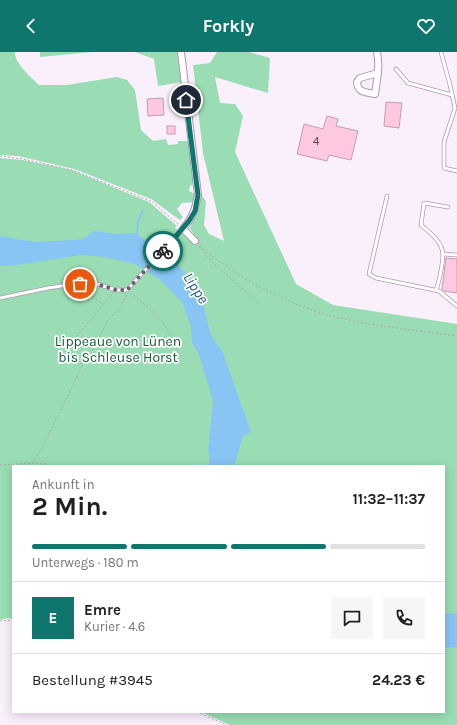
<!DOCTYPE html>
<html lang="de">
<meta charset="utf-8">
<style>
body{margin:0;font-family:Karla,sans-serif;background:#f6f6f6;color:#202124;height:100vh;display:flex;flex-direction:column;font-size:15px;white-space:nowrap}
*{box-sizing:border-box;margin:0}
p{font-size:13px;color:#757577}
.icon{flex:none;width:22px;height:22px;fill:none;stroke:currentColor;stroke-width:2;stroke-linecap:round;stroke-linejoin:round}
.map{position:relative;flex:1;overflow:hidden}
.drawer{position:absolute;left:12px;top:413px;width:433px;height:248px;display:flex;flex-direction:column;background:#fff;border-radius:0px;box-shadow:0 2px 10px #0003}
.drawer>*{flex:none}
.pin{position:absolute;display:grid;place-items:center;width:34px;height:34px;color:#fff;margin:-17px;border:2px solid #fff;border-radius:50%;box-shadow:0 1px 4px #0007}
.courier{position:absolute;display:grid;place-items:center;width:40px;height:40px;margin:-20px;border:3px solid #0f766e;border-radius:50%;background:#fff;color:#222;box-shadow:0 1px 5px #0007}
.headline em{font-style:normal;font-weight:700}
.headline div{display:flex;flex-direction:column-reverse}
.headline{display:flex;align-items:center;justify-content:space-between;height:68px;padding:0 20px}
h1{font-size:26px;font-weight:700;line-height:30px}
.bar{display:grid;grid-template-columns:repeat(4,1fr);gap:6px 4px;align-content:center;height:48px;padding:0 20px}
.bar i{height:5px;border-radius:3px;background:#e0e0e0}
.bar .active{background:#0f766e}
.bar p{grid-column:span 4}
.line{display:flex;align-items:center;gap:10px;padding:0 20px;border-top:1px solid #e0e0e0}
.line div{flex:1}
.round{display:grid;place-items:center;flex:none;width:42px;height:42px;border-radius:0px;background:#f6f6f6}
header{display:flex;justify-content:space-between;align-items:center;height:52px;padding:0 20px;background:#0f766e;color:#fff;font-size:18px;font-weight:700}
.map>svg:first-child{display:block}
</style>
<header><svg class="icon" aria-label="back" viewBox="0 0 24 24"><path d="M15 5l-7 7 7 7"/></svg>Forkly<svg class="icon" aria-label="heart" viewBox="0 0 24 24"><path d="M12 20l-8-8c-3-5 5-10 8-4 3-6 11-1 8 4z"/></svg></header>
<div class="map">
<svg width="457" height="673" viewBox="0 0 457 673">
<rect width="100%" height="100%" fill="#faf0fc"/>
<!-- green -->
<g fill="#9addb4">
<path d="M0 0H15C14 11 32 26 39 33H67L117 25 127 28 135 38 141 78 153 89 166 87 168 93 178 92V89H189L194 132 190 134 189 139 195 142V150L182 151 177 157 183 165 180 168 151 147 74 117 18 104 0 103Z"/>
<polygon points="40,0 92,0 40,5"/>
<polygon points="135,0 178,0 182,30 158,34 154,7"/>
<polygon points="217,0 249,0 270,6 268,41 215,25 220,51 235,52 243,64 235,100 296,232 333,253 457,272 457,673 230,673 201,660 444,660 444,414 13,414 13,567 8,566 0,568 0,106 23,108 72,118 149,150 177,174 175,176 178,178 171,186 175,190 181,181 192,190 197,186 190,177 198,157 201,143 206,149 204,173 209,182 224,189 203,101 193,13 210,11"/>
</g>
<!-- water -->
<g fill="#88c5f4">
<polygon points="94,179 116,182 135,181 161,199 181,216 200,241 211,283 223,301 251,380 243,384 234,414 210,414 208,397 213,349 199,302 192,291 191,275 182,250 159,227 135,212 104,205 80,203 11,214 0,214 0,184 35,190 70,188 83,187"/>
<polygon points="457,561 457,595 444,596 444,562"/>
</g>
<g fill="none" stroke-linecap="round" stroke-linejoin="round">
<!-- stream -->
<polyline stroke="#88c5f4" stroke-width="2" points="137,183 138,169 143,158"/>
</g>
<!-- building -->
<g fill="#fec8e1" stroke="#c29eaf">
<polygon points="163,46 164,63 148,64 147,47"/>
<polygon points="386,50 402,51 399,76 384,74"/>
<polygon points="327,64 338,67 336,74 358,79 351,108 329,103 327,109 297,102 304,72 323,77"/>
<rect x="167" y="74" width="8" height="8"/>
<polygon points="446,206 457,207 457,241 444,239 442,237"/>
</g>
<g fill="none" stroke-linecap="round" stroke-linejoin="round">
<defs>
<g id="lane">
<polyline points="441,0 450,33 455,56 444,90 444,116 457,119"/>
<polyline points="396,17 408,31 452,43"/>
<polyline points="387,144 369,222 376,226 439,239 457,254"/>
<polyline points="443,202 457,203"/>
<path d="M436 238C439 230 445 204 442 197 439 187 429 180 421 173L424 151 448 155"/>
<polyline points="0,246 48,236 74,232 97,232 116,238 127,238 183,177"/>
</g>
<g id="street">
<path d="M181 0 198 143C195 158 193 165 183 177L195 189"/>
<path d="M377 0C380 14 377 28 375 42 365 40 358 41 357 30L360 26 378 21"/>
</g>
</defs>
<!-- lane casing -->
<use href="#lane" stroke="#af97b3" stroke-width="4.5"/>
<!-- street casing -->
<use href="#street" stroke="#af97b3" stroke-width="8"/>
<!-- path -->
<g stroke="#afa5b1" stroke-width="1" stroke-dasharray="2 2" stroke-linecap="butt">
<polyline points="0,104 23,107 72,118 151,149 179,173"/>
<polyline points="199,194 212,210 260,252"/>
<path d="M200 194C235 224 282 250 328 263 368 274 415 278 457 284"/>
<polyline points="83,237 103,252"/>
<path d="M131 241C142 251 157 261 165 274 171 283 176 301 183 306"/>
<polyline points="65,287 76,296"/>
<polyline points="82,312 70,304 65,298 113,241"/>
<polyline points="32,411 41,398 83,312 93,298 100,283 108,268 120,256 127,243"/>
<polyline points="0,413 32,411 46,412"/>
<polyline points="0,569 13,568"/>
<polyline points="197,660 227,673"/>
</g>
<!-- lane -->
<use href="#lane" stroke="#fff" stroke-width="3"/>
<!-- street -->
<use href="#street" stroke="#fff" stroke-width="6"/>
</g>
<g fill="none" stroke-linecap="round" stroke-linejoin="round">
<!-- done -->
<polyline stroke="#6a616c" stroke-width="4" stroke-dasharray="0 7.2" points="80,232 97,232 116,238 127,238 163,199"/>
<!-- route -->
<polyline stroke="#0f766e" stroke-width="5" points="163,199 189,169 195,159 198,143 186,48"/>
</g>
<g text-anchor="middle" dominant-baseline="central" stroke-width="3.5" stroke-linejoin="round" paint-order="stroke">
<!-- number labels -->
<g font-size="12" fill="#55414f">
<text x="316" y="89">4</text>
</g>
<!-- park labels -->
<g font-size="14" fill="#195b39" stroke="#fff">
<text x="118" y="289">Lippeaue von Lünen<tspan x="118" dy="16">bis Schleuse Horst</tspan></text>
</g>
<!-- water labels -->
<g font-size="15" font-style="italic" fill="#215a81" stroke="#fff">
<text transform="translate(196 236) rotate(57)">Lippe</text>
</g>
</g>
</svg>
<div class="pin" style="left:80px;top:232px;background:#ea580c"><svg class="icon" aria-label="bag" viewBox="0 0 24 24"><path d="M5 8h14l-1 12H6zM9 8a3 3 0 0 1 6 0"/></svg></div>
<div class="pin" style="left:186px;top:48px;background:#1f2937"><svg class="icon" aria-label="home" viewBox="0 0 24 24"><path d="M3 11l9-7 9 7M6 9v11h12V9"/></svg></div>
<div class="courier" style="left:163px;top:199px"><svg class="icon" aria-label="bike" viewBox="0 0 24 24"><circle cx="6" cy="16" r="4"/><circle cx="18" cy="16" r="4"/><path d="M6 16l4-8h5l3 8M10 8l3 8H6M13 5h3"/></svg></div>
<section class="drawer">
<div class="headline"><div><h1>2 Min.</h1><p>Ankunft in</p></div><em>11:32–11:37</em></div>
<div class="bar"><i class="active"></i><i class="active"></i><i class="active"></i><i></i><p>Unterwegs · 180 m</p></div>
<div class="line" style="height:72px"><b class="round" style="background:#0f766e;color:#fff">E</b><div><b>Emre</b><p>Kurier · 4.6</p></div><a class="round"><svg class="icon" aria-label="chat" viewBox="0 0 24 24"><path d="M4 5h16v11H9l-5 4z"/></svg></a><a class="round"><svg class="icon" aria-label="phone" viewBox="0 0 24 24"><path d="M5 4h4l2 5-3 2q2 4 5 5l2-3 5 2v4C11 20 4 13 5 4z"/></svg></a></div>
<div class="line" style="height:52px"><div>Bestellung #3945</div><b>24.23 €</b></div>
</section>
</div>
